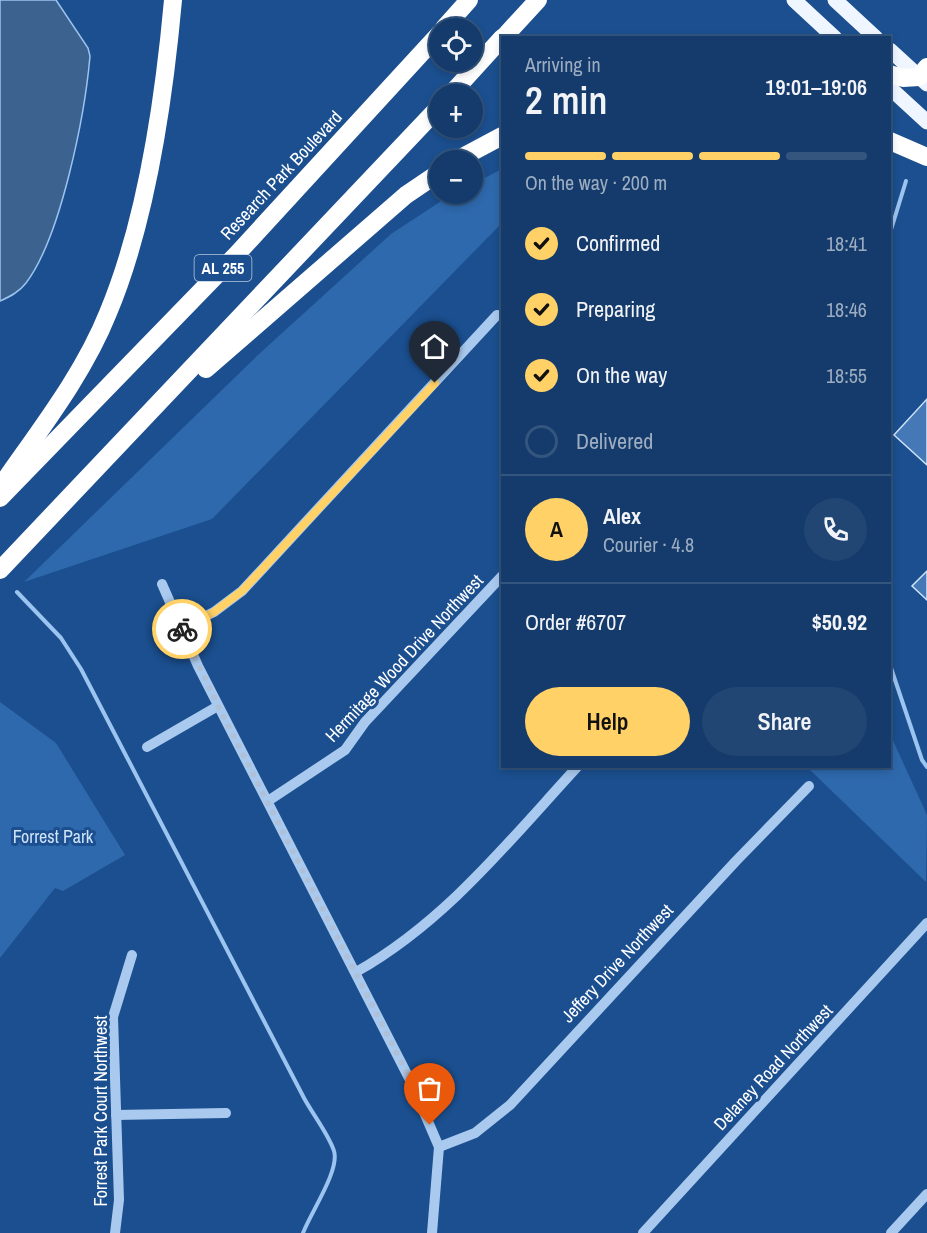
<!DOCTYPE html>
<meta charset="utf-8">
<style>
body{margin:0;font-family:"Archivo Narrow",sans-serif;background:#214673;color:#f1f3f6;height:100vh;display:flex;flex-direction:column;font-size:22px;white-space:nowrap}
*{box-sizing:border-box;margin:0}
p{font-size:20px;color:#9dadc1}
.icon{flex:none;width:33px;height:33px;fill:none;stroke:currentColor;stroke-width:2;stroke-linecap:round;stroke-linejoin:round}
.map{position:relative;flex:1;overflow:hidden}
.panel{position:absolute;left:501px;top:36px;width:390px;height:732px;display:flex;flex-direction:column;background:#143b6b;border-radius:0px;box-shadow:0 3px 9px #0003,0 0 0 2px #33557e}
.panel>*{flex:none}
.fabs{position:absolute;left:429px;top:18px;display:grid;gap:12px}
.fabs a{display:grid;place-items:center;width:54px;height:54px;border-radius:50%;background:#143b6b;box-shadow:0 3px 9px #0003,0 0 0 2px #33557e;font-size:30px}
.pin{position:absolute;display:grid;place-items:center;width:51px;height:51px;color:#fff;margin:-62px -26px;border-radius:50% 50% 50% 0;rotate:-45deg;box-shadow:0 0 6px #0007}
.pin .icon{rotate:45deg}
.courier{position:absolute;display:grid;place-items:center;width:60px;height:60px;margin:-30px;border:4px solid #ffd166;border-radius:50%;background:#fff;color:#222;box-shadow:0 2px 8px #0007}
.headline em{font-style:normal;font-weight:600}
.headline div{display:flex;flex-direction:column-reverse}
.headline{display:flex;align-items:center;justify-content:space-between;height:102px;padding:0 24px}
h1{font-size:39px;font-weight:600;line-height:45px}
.bar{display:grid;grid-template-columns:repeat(4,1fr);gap:9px 6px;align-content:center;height:72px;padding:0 24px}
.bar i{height:8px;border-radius:4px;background:#33557e}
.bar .current{background:#ffd166}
.bar p{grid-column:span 4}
.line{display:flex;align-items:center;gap:15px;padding:0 24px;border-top:2px solid #33557e}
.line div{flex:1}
.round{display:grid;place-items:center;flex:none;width:63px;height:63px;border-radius:32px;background:#214673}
ol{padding:0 24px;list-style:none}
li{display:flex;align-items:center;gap:18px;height:66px}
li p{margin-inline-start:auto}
li .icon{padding:6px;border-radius:50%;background:#ffd166;color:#111;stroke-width:4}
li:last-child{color:#9dadc1}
li i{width:33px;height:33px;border:3px solid #33557e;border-radius:50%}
.action{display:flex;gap:12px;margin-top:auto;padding:12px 24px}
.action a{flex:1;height:69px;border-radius:36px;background:#ffd166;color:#111;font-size:24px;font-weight:600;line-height:69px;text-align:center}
.action a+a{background:#214673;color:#f1f3f6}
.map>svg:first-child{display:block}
</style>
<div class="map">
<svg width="927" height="1233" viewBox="0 0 927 1233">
<rect width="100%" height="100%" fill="#1b4f8f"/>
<!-- green -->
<g fill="#2e69ad">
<polygon points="502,169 502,223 212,519 24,582 259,354 391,234 452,194 472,194 473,184"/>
<polygon points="0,702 56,743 125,855 63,891 55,888 0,958"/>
<polygon points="890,734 927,815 926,882 807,767 890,766"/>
</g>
<!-- water -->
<path fill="#3c6290" stroke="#9cc4f0" stroke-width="1.5" d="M0 0H56L88 48 90 56C85 114 61 237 26 283 19 292 11 296 0 301Z"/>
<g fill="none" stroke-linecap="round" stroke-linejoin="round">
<!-- stream -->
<g stroke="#9cc4f0" stroke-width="4">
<polyline points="890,233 906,181"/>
<path d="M17 592 61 638 81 669 304 1098C312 1113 329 1135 334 1151 340 1170 311 1212 303 1233"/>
<polyline points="890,665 922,760 927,767"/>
</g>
</g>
<!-- building -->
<g fill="#4478b7" stroke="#cfe3fa" stroke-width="1.5">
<polygon points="927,399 927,465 894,435"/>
<polygon points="927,571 927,600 912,586"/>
</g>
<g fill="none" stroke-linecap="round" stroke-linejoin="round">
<!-- minor -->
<g stroke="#a9c9ee" stroke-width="10">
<polyline points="162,584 198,666 411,1082 439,1147 432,1233"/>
<polyline points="181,628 214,612 242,591 497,315"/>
<polyline points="147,747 218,706"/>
<polyline points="268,801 345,750 365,722 502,576"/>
<path d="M356 972C445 922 509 841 578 766"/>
<polyline points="116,1115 226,1113"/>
<polyline points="439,1147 475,1133 510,1105 736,861 809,786"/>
<polyline points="115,1233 119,1200 113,1017 132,955"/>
<polyline points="643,1233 927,923"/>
<polyline points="891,1233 927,1194"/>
</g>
<!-- major -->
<g stroke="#f0f6ff" stroke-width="15">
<polyline points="794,0 835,38"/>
<polyline points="835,0 876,38"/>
<polyline points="890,50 927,84"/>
<polyline points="890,88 927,122"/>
</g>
<!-- highway -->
<g stroke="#fff" stroke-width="18">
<polyline points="444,28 469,0"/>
<polyline points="503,38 538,0"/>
<polyline points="890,74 903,78 919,77 927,67"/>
<polyline points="451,94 502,38"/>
<polyline points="890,141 927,157"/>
<polyline points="457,160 502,136"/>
<polyline points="206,369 406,195 440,172"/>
<path d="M5 480C42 427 84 373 108 313 147 220 164 100 173 0"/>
<polyline points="0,498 236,255 440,33"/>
<polyline points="0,570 440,106"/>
</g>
</g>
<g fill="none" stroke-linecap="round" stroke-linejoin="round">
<!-- done -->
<polyline stroke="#afc1d8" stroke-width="6" stroke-dasharray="0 10.8" points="182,629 218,706 402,1063 430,1125"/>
<!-- route -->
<polyline stroke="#ffd166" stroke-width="8" points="182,629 214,612 242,591 435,383"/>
</g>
<g text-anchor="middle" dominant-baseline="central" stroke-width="6" stroke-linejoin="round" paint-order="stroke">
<!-- shield labels -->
<rect fill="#1b4f8f" stroke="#bbcadd" stroke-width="1.5" x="194.5" y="255" width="57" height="26" rx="4.5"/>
<g font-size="16" font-weight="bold" fill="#fff">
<text x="223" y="268">AL 255</text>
</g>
<!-- street labels -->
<g font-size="18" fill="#fff" stroke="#1b4f8f">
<text transform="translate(281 175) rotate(-47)">Research Park Boulevard</text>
<text transform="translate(404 658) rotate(-47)">Hermitage Wood Drive Northwest</text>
<text transform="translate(617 963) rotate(-47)">Jeffery Drive Northwest</text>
<text transform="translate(773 1067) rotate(-47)">Delaney Road Northwest</text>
<text transform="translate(100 1111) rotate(-90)">Forrest Park Court Northwest</text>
</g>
<!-- park labels -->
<g font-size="18" fill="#cfe3fa" stroke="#1b4f8f">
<text x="53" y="836">Forrest Park</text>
</g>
</g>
</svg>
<div class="fabs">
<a><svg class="icon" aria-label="locate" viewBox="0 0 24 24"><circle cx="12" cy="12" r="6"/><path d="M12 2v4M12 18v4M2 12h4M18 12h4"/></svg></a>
<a>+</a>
<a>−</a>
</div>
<div class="pin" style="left:430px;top:1125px;background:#ea580c"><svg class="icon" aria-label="bag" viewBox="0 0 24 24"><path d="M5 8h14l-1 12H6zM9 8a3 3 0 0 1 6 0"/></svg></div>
<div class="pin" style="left:435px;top:383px;background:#1f2937"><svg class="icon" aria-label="home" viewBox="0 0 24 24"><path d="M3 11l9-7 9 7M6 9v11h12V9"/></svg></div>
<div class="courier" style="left:182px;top:629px"><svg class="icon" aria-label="bike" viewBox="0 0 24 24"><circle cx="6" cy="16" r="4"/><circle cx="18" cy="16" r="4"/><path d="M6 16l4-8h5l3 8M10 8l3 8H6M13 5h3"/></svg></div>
<section class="panel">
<div class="headline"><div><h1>2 min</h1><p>Arriving in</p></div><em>19:01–19:06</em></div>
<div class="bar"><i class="current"></i><i class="current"></i><i class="current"></i><i></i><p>On the way · 200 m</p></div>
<ol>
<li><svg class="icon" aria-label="check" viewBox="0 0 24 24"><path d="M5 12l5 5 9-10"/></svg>Confirmed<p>18:41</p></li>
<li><svg class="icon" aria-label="check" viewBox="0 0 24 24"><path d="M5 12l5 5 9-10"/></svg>Preparing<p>18:46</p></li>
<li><svg class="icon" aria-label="check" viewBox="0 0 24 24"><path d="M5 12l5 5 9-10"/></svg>On the way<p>18:55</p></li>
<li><i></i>Delivered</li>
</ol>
<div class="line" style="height:108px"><b class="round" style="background:#ffd166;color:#111">A</b><div><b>Alex</b><p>Courier · 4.8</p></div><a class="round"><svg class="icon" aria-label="phone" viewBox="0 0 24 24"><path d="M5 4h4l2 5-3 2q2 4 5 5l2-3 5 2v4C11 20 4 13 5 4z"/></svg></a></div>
<div class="line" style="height:78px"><div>Order #6707</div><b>$50.92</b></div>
<div class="action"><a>Help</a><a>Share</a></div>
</section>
</div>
